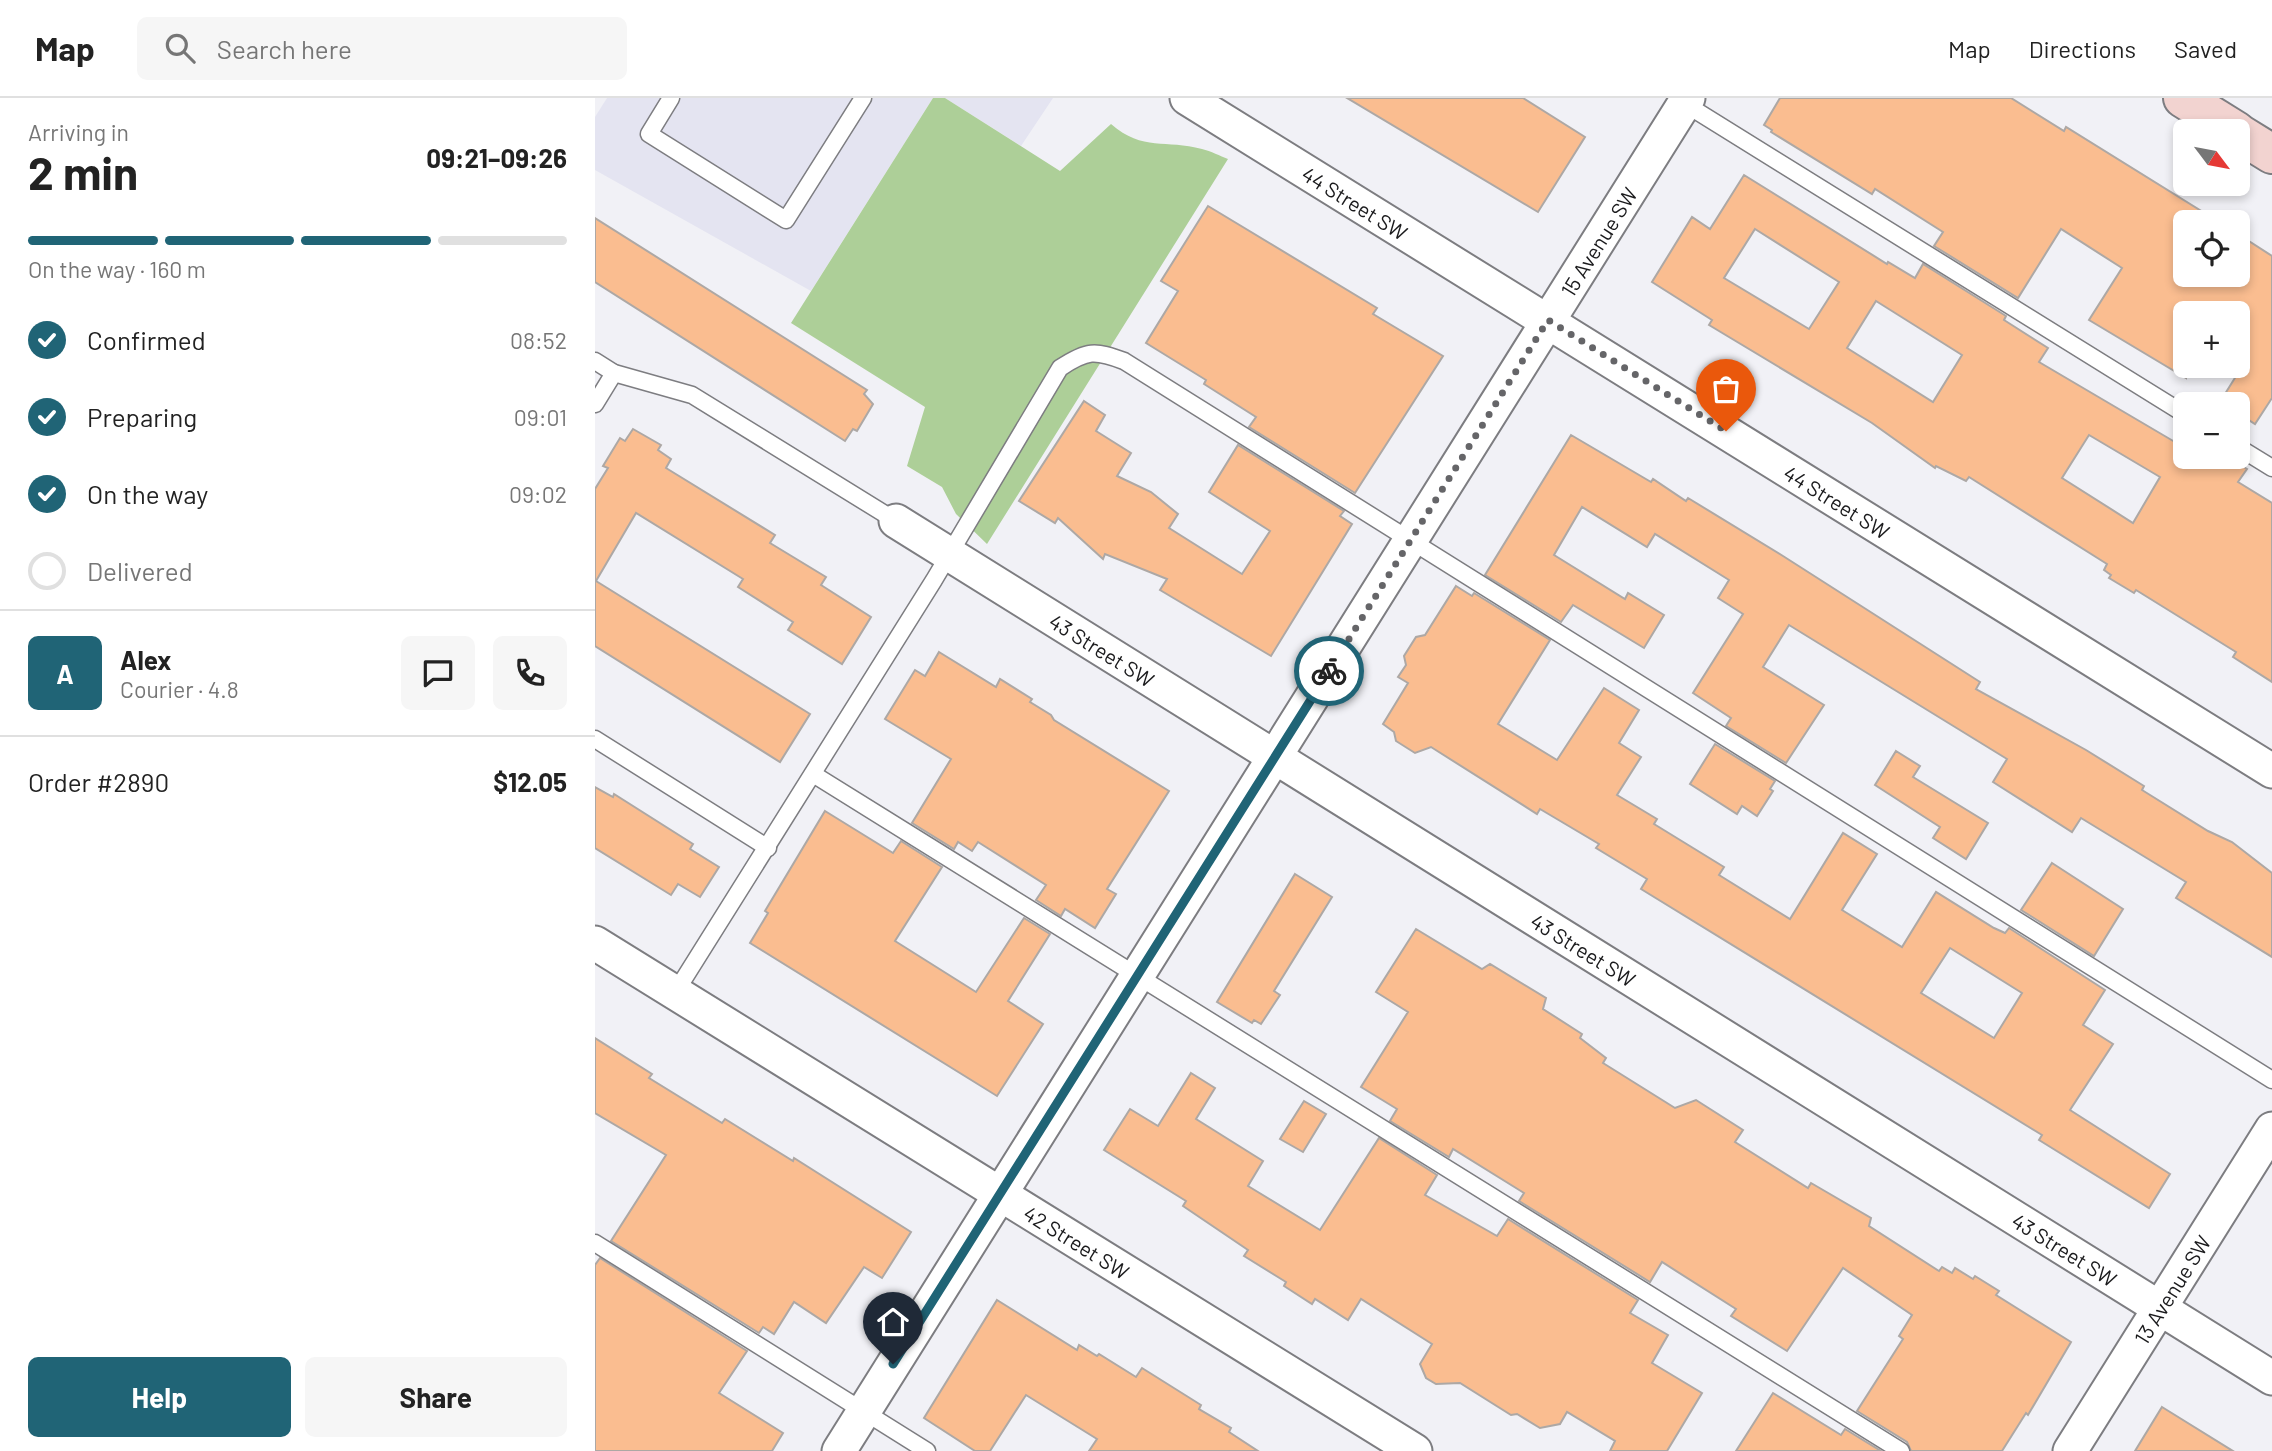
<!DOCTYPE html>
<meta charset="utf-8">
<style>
body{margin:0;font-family:Barlow,sans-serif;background:#f6f6f6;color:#222;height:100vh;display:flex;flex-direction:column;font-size:26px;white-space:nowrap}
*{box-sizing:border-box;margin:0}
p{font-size:23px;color:#767676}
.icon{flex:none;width:38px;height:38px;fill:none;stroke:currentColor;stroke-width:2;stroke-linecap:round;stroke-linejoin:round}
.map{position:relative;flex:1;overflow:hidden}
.details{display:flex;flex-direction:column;background:#fff;width:595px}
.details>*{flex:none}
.needle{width:46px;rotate:122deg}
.controls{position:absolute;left:1578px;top:21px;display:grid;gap:14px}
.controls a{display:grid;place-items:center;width:77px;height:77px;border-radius:10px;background:#fff;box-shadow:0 4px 10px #0003;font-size:35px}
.pin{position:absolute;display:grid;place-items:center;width:60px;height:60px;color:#fff;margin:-72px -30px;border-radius:50% 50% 50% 0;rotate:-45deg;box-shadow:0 0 7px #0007}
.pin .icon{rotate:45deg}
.courier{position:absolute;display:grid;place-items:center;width:70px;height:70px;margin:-35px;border:5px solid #206476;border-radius:50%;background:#fff;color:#222;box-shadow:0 2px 9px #0007}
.summary em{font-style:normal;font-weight:700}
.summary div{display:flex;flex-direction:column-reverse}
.summary{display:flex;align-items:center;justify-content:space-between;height:119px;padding:0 28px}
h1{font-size:46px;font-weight:700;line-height:52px}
.bar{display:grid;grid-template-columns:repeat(4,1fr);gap:10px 7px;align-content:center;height:84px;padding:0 28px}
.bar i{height:9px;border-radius:5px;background:#e0e0e0}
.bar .selected{background:#206476}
.bar p{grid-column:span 4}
.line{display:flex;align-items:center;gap:18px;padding:0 28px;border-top:2px solid #e0e0e0}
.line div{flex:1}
.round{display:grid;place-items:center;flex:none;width:74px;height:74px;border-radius:10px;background:#f6f6f6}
ol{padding:0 28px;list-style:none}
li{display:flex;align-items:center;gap:21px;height:77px}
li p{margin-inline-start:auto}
li .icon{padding:7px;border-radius:50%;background:#206476;color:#fff;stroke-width:4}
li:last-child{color:#767676}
li i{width:38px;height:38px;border:4px solid #e0e0e0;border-radius:50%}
.primary-button{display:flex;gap:14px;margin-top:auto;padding:14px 28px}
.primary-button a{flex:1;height:80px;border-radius:10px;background:#206476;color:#fff;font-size:28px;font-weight:700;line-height:80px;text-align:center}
.primary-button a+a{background:#f6f6f6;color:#222}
header{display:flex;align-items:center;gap:42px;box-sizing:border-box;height:98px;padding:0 35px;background:#fff;border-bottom:2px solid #e0e0e0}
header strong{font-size:33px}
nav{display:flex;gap:38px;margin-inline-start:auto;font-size:24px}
.search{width:490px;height:63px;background:#f6f6f6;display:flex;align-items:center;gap:18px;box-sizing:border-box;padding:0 24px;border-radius:10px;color:#767676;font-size:26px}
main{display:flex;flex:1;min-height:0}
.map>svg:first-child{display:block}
</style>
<header>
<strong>Map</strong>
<div class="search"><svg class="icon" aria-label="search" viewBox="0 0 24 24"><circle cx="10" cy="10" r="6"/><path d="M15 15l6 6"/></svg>Search here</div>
<nav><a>Map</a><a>Directions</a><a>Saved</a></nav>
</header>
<main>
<section class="details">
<div class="summary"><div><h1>2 min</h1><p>Arriving in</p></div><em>09:21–09:26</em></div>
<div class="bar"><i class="selected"></i><i class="selected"></i><i class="selected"></i><i></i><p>On the way · 160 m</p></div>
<ol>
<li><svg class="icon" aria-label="check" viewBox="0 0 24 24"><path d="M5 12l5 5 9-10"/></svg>Confirmed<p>08:52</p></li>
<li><svg class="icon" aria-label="check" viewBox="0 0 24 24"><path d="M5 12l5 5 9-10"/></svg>Preparing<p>09:01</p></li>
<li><svg class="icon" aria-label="check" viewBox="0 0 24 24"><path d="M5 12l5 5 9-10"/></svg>On the way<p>09:02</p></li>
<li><i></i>Delivered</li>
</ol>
<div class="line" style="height:126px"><b class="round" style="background:#206476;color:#fff">A</b><div><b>Alex</b><p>Courier · 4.8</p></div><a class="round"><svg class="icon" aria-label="chat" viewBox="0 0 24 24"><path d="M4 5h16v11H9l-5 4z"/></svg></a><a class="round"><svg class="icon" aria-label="phone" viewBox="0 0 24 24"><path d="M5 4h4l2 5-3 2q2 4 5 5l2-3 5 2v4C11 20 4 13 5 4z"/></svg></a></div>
<div class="line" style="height:91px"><div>Order #2890</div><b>$12.05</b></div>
<div class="primary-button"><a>Help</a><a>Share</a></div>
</section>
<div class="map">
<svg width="1677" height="1353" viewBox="0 0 1677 1353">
<rect width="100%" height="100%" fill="#f1f1f6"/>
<!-- built -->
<g fill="#e4e4f1">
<polygon points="12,0 338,0 216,193 0,72 0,19"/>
<polygon points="350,0 458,0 426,48"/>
</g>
<!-- green -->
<path fill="#adcf98" d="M338 0H350L465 73 516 26C548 54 571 41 607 51 616 53 625 58 633 61L392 446 361 416 347 389 312 368 330 309 196 225Z"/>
<!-- building -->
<g fill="#fabd90" stroke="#ada8a5" stroke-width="2" fill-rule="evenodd">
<polygon points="752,0 928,0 990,39 943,114"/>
<polygon points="1185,0 1416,0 1469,33 1471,29 1624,124 1591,124 1591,177 1643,177 1643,136 1677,158 1677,300 1660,326 1643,315 1643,306 1625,304 1643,275 1643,215 1591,215 1591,280 1494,222 1527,170 1466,131 1423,200 1339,148 1348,134 1280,91 1277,96 1176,34 1177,32 1169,27"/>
<path d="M1149 77 1292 166 1293 164 1320 180 1328 166 1411 218 1409 222 1453 250 1444 264 1585 347 1591 337V359H1632L1652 371 1643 384 1677 405V584L1638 559 1641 554 1541 492 1539 495 1514 480 1516 477 1509 472 1512 466 1374 379 1371 383 1341 368 1340 370 1277 325 1114 227 1117 222 1057 184 1097 119 1115 131ZM1160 131 1244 184 1214 231 1129 180ZM1281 203 1367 257 1338 304 1252 250ZM1494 337 1565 379 1538 425 1467 380Z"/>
<polygon points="613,108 782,210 778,216 848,258 760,395 654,329 661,319 609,286 611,282 551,245 583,193 566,183"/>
<polygon points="0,120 272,292 269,296 278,306 262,333 258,331 250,343 0,184"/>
<polygon points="489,303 510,317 501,333 536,355 522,378 556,394 583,416 574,430 647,476 675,433 614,394 643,347 749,413 745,418 757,426 676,558 565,492 572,481 510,456 508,461 463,420 460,425 424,403"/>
<polygon points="38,331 66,347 63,352 76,361 71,370 180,437 175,445 231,479 226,487 276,519 247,566 193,532 198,524 143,489 148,481 41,415 1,483 215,616 185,664 0,548 0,391 13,370 8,368 25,340 30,343"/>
<polygon points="976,337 1056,384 1058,381 1091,403 1093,400 1188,458 1385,584 1381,591 1491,652 1549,688 1547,692 1613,733 1637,744 1677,775 1677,859 1581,800 1591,784 1486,720 1477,734 1398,684 1412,661 1194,527 1168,569 1229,607 1191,665 1131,628 1136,620 1098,595 1148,516 1123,500 1134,482 1060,436 1052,449 987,409 959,457 1030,501 1033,495 1069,517 1049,550 978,507 966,524 890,477"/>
<path d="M861 488 877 498 879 495 955 542 903 626 962 662 1009 590 1044 612 1024 645 1046 659 1022 697 1062 721 1059 726 1129 769 1124 777 1195 821 1248 735 1282 756 1247 812 1307 849 1341 794 1399 830 1410 835 1414 830 1510 892 1488 927 1518 946 1475 1012 1575 1076 1554 1110 1444 1042 1447 1037 1046 791 1052 781 1001 750 1004 746 945 711 942 716 836 649 820 655 801 643 799 634 788 626 813 585 803 579 811 567 809 558 821 539 830 537ZM1355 850 1427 895 1399 940 1326 895Z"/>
<polygon points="344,554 401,589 405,581 437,601 435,604 456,617 459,622 574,693 512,791 521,796 500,830 470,811 466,818 441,802 451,787 383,744 377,753 363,744 359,751 317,725 356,661 290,621 320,572 330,578"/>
<polygon points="1120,646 1180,683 1175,691 1178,693 1162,718 1147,708 1142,716 1095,686"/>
<polygon points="1301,653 1325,668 1318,679 1393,725 1371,761 1338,740 1345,729 1280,687"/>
<polygon points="0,689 18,699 19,696 98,746 95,751 124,769 105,799 83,786 76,797 0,750"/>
<polygon points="230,713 298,755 306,743 347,769 300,843 381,894 429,820 455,836 413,903 448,926 402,998 155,845 173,815 170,813"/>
<polygon points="1457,765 1528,811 1499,858 1426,812"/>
<polygon points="700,776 737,799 679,893 685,897 666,926 659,922 657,925 622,904"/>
<polygon points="821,831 887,871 895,866 951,900 948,911 987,936 985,940 1011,960 1008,965 1080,1010 1101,1002 1148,1032 1140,1044 1213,1090 1216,1085 1276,1120 1274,1128 1344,1173 1347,1169 1357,1175 1360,1170 1378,1181 1380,1178 1404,1193 1401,1197 1476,1244 1433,1317 1431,1315 1407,1353 1316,1353 1312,1344 1262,1313 1308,1241 1304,1238 1317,1217 1248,1170 1192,1253 1136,1218 1141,1211 1067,1164 1055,1184 924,1103 929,1095 858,1051 854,1059 795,1023 802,1011 766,989 813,914 781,894"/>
<polygon points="0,940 57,976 54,980 127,1025 130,1021 198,1063 199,1060 316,1134 287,1180 269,1169 231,1225 199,1204 179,1236 168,1229 164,1235 16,1143 71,1057 0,1015"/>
<polygon points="596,975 620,990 601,1021 668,1063 653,1088 725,1132 784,1040 842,1077 830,1097 902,1138 913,1121 1043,1202 1035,1215 1073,1237 1057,1265 1107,1295 1072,1353 1015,1353 1020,1343 972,1314 965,1326 945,1330 922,1316 916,1317 865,1285 841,1286 831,1280 825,1266 837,1246 766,1201 753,1222 720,1201 717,1206 689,1188 691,1184 649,1158 653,1152 588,1108 591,1103 509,1052 535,1011 563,1028"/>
<polygon points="709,1003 731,1016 708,1054 685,1041"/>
<polygon points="5,1160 152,1253 124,1295 188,1335 177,1353 0,1353 0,1167"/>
<polygon points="402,1202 482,1252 484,1247 502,1258 504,1256 541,1279 547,1270 606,1307 604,1311 636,1330 634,1334 663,1353 494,1353 502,1341 431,1297 395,1353 380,1353 329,1320"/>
<polygon points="1178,1295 1246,1337 1250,1331 1286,1353 1141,1353"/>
<polygon points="1567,1309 1638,1353 1540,1353"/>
</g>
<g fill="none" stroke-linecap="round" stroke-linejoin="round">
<defs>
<g id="lane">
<polyline points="76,0 54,36 191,122 268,0"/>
<polyline points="1087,4 1591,317"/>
<polyline points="0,263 19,275 97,297 301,423"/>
<polyline points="0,306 19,275"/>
<polyline points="1643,349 1677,370"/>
<polyline points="0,641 173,750"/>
<polyline points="218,676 1306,1353"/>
<path d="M80 895 339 482 465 270C492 252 500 252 529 263L1677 982"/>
<polyline points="0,1145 332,1353"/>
</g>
<g id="street">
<path id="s1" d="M592 0 1677 673"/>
<path id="s2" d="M301 423 1677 1280"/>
<path id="s3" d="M0 845 820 1353"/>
<path id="s4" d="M244 1353 1093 0"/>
<path id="s5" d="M1475 1353 1677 1031"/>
</g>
<g id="secondary">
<polyline points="1588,0 1641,33"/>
<polyline points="1643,35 1677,56"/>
</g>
</defs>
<!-- lane casing -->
<use href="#lane" stroke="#7d7d81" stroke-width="19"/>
<!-- street casing -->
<use href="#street" stroke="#7d7d81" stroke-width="37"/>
<!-- secondary casing -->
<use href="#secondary" stroke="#7d7d81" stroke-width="42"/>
<!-- lane -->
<use href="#lane" stroke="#fff" stroke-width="16"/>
<!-- street -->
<use href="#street" stroke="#fff" stroke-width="33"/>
<!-- secondary -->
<use href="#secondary" stroke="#f2d3d0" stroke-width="38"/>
</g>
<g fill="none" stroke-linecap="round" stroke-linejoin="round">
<!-- done -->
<polyline stroke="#656568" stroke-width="7" stroke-dasharray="0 12.6" points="734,573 953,222 1131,333"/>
<!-- route -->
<polyline stroke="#206476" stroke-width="9" points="298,1266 734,573"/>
</g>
<g text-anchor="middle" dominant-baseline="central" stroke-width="5" stroke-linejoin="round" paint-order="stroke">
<!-- street labels -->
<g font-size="21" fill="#1a1a1c" stroke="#fff">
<text stroke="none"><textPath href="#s1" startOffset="198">44 Street SW</textPath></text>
<text stroke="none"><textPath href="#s4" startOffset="1428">15 Avenue SW</textPath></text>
<text stroke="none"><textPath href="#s1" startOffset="765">44 Street SW</textPath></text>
<text stroke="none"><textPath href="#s2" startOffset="243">43 Street SW</textPath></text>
<text stroke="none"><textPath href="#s2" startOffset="810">43 Street SW</textPath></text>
<text stroke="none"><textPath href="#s3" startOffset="567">42 Street SW</textPath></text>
<text stroke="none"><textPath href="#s2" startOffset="1377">43 Street SW</textPath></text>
<text stroke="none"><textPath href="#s5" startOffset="191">13 Avenue SW</textPath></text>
</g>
</g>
</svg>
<div class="controls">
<a><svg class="needle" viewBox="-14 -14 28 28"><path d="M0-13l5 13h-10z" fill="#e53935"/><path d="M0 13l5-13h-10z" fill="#767676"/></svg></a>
<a><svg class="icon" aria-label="locate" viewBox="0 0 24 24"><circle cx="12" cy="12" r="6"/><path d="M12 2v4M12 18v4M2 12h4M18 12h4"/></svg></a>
<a>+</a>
<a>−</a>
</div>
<div class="pin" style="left:1131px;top:333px;background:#ea580c"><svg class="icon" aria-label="bag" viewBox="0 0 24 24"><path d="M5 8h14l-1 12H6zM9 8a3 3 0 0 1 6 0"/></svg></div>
<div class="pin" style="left:298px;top:1266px;background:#1f2937"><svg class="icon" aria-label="home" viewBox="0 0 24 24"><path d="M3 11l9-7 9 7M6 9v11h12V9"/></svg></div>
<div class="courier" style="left:734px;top:573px"><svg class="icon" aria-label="bike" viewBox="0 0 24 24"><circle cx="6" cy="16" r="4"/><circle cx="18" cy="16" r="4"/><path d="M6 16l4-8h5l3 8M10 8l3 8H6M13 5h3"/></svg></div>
</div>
</main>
